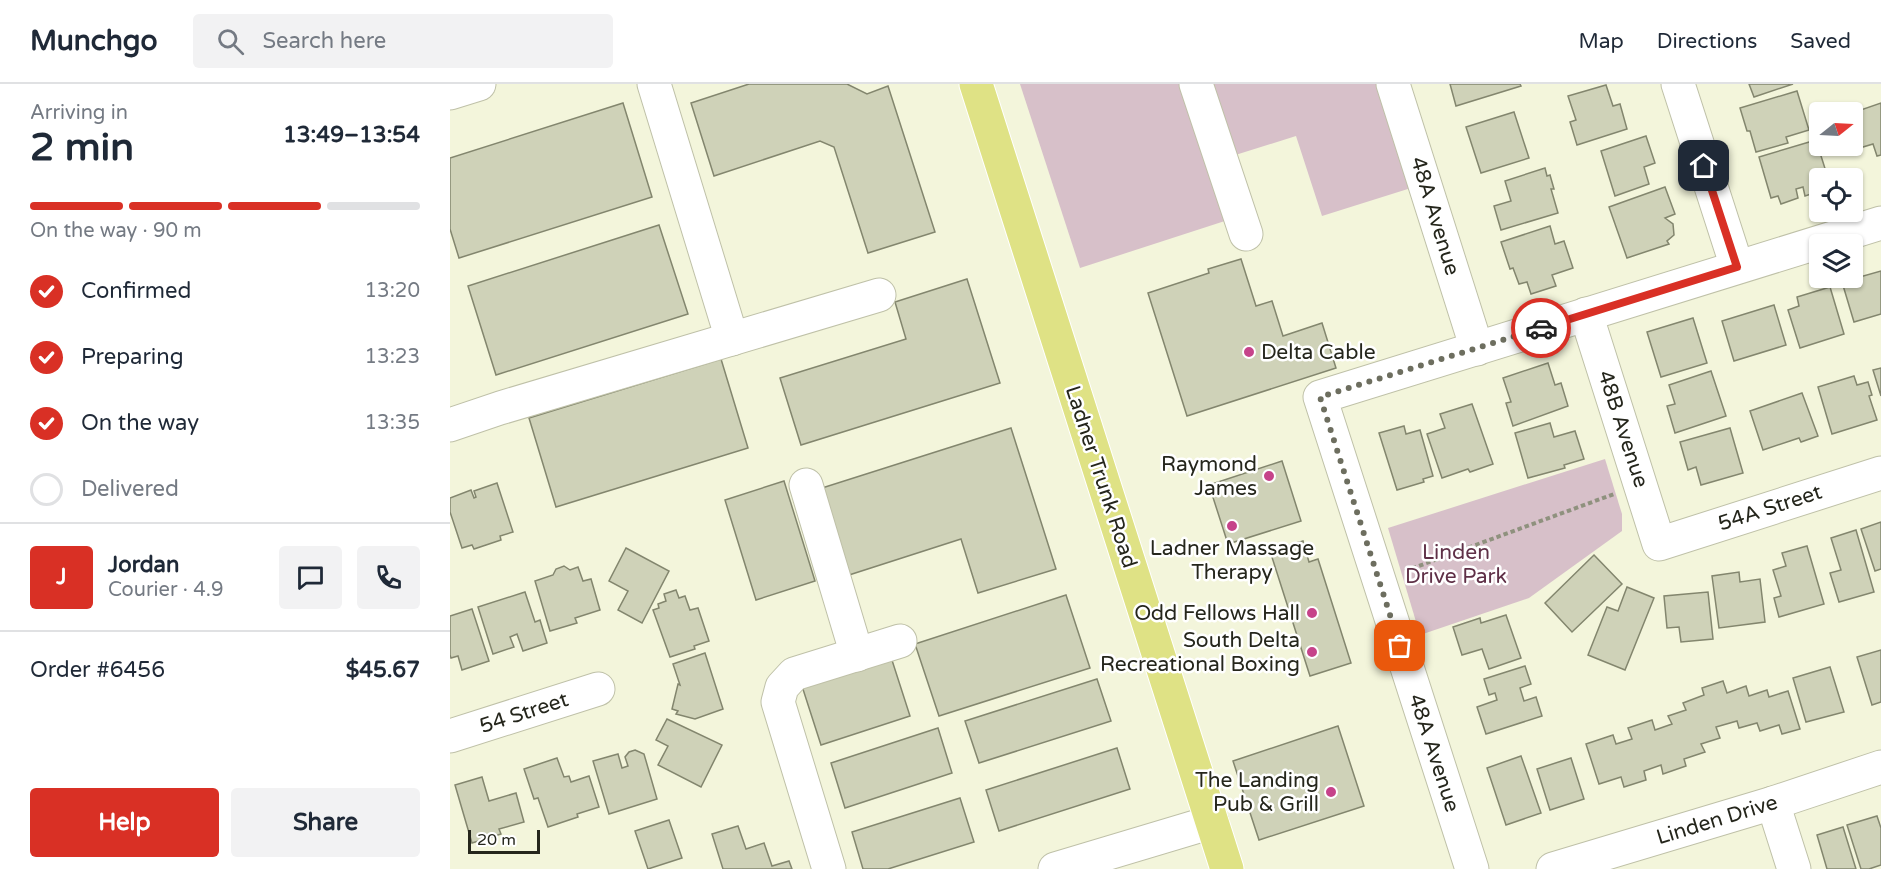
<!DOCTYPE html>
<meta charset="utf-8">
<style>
body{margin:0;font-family:"Varela Round",sans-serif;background:#f2f2f3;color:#1f2937;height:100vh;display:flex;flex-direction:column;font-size:22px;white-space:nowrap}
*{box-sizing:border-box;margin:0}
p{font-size:20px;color:#747a83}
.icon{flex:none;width:33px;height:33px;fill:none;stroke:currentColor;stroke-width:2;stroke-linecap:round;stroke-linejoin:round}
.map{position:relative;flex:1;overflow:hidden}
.sheet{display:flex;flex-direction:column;background:#fff;width:450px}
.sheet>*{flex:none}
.needle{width:39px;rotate:72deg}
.fabs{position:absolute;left:1359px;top:18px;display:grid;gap:12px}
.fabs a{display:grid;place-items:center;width:54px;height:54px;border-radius:6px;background:#fff;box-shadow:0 2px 4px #0004;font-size:30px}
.scale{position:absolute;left:18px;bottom:15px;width:72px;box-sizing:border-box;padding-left:6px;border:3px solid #25261c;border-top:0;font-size:16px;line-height:21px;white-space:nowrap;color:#25261c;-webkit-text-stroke:4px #fff;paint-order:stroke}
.pin{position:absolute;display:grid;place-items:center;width:51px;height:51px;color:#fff;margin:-26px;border-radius:12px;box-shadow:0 3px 9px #0006}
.courier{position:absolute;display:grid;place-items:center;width:60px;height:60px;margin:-30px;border:4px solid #d93025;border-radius:50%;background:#fff;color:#222;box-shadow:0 2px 8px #0007}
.overview em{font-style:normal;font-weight:700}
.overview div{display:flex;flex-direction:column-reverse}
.overview{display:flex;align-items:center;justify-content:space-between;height:102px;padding:0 30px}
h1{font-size:39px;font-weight:700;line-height:45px}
.bar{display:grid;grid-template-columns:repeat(4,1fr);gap:9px 6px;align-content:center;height:72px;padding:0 30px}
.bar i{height:8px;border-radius:4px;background:#e0e1e3}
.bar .on{background:#d93025}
.bar p{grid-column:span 4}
.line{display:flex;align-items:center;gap:15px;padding:0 30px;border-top:2px solid #e0e1e3}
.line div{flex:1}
.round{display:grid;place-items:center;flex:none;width:63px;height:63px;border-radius:6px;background:#f2f2f3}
ol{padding:0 30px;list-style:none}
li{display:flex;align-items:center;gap:18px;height:66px}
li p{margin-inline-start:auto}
li .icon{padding:6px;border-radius:50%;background:#d93025;color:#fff;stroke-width:4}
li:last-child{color:#747a83}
li i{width:33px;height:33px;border:3px solid #e0e1e3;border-radius:50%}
.action{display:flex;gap:12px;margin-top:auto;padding:12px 30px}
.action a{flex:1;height:69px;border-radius:6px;background:#d93025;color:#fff;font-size:24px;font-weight:700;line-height:69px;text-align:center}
.action a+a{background:#f2f2f3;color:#1f2937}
header{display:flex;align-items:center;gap:36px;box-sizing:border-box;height:84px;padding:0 30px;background:#fff;border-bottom:2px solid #e0e1e3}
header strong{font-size:28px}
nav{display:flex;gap:33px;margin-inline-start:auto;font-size:21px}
.search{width:420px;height:54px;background:#f2f2f3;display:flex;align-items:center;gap:15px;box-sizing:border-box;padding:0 21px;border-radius:6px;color:#747a83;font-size:22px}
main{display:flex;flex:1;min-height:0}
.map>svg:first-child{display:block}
</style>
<header>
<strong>Munchgo</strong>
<div class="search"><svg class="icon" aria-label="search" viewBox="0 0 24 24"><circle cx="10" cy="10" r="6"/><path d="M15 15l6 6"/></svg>Search here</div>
<nav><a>Map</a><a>Directions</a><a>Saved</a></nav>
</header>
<main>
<section class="sheet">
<div class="overview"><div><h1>2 min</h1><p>Arriving in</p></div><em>13:49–13:54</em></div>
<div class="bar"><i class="on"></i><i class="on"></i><i class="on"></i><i></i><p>On the way · 90 m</p></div>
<ol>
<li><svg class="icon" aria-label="check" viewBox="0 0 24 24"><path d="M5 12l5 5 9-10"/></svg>Confirmed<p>13:20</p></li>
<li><svg class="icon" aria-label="check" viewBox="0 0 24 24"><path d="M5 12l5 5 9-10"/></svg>Preparing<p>13:23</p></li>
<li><svg class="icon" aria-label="check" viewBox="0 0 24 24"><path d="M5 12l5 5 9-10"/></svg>On the way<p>13:35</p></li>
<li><i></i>Delivered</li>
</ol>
<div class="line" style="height:108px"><b class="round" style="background:#d93025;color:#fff">J</b><div><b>Jordan</b><p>Courier · 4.9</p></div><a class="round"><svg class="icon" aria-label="chat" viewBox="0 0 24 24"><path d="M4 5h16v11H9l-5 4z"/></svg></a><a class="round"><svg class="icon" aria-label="phone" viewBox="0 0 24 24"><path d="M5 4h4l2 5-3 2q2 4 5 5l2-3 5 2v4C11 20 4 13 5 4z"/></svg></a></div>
<div class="line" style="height:78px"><div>Order #6456</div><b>$45.67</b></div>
<div class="action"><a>Help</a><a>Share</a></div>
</section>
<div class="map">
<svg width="1431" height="785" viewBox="0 0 1431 785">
<rect width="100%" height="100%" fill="#f3f5db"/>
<!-- green -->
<g fill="#d7c0c9">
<polygon points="570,0 737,0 781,135 630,184"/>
<polygon points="755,0 928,0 961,104 872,132 846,52 779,73"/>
<polygon points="1155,375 1172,430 1172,447 1079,514 970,551 938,444"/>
</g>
<!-- building -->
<g fill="#cfd2b8" stroke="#83866e" stroke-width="1.5">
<polygon points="299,0 397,0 417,10 438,2 485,148 418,169 384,63 370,57 264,92 241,19"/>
<polygon points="1000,0 1070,0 1071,2 1006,22"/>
<polygon points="1299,0 1343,0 1304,13"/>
<polygon points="1156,1 1163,22 1170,20 1177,45 1127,61 1120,38 1126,36 1118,12"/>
<polygon points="1347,7 1359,46 1336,53 1338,59 1306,68 1300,47 1297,47 1290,24"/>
<polygon points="173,19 202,113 9,174 0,145 0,74"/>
<polygon points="1431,19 1431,71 1427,72 1423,60 1403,66 1401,62 1402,29"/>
<polygon points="1064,28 1079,74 1031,89 1016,43"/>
<polygon points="1196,52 1205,79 1194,83 1199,100 1165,112 1151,67"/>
<polygon points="1366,56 1378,94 1370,94 1370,107 1355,112 1353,103 1346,105 1348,114 1331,120 1328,112 1321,114 1309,73"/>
<polygon points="1095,84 1097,92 1100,91 1104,105 1101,105 1108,129 1051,146 1044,122 1061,117 1055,97"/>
<polygon points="1215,103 1225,130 1215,134 1223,140 1224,151 1217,157 1219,160 1177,174 1159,123"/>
<polygon points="209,141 238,230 46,291 18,202"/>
<polygon points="1100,142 1105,160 1114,157 1123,184 1102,191 1106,202 1081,210 1077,198 1069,200 1063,184 1060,185 1051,158"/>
<polygon points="791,175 806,222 822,217 833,252 872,239 886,284 737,332 698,209 759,189 758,185"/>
<polygon points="1431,187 1431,230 1404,238 1392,198"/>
<polygon points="517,195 550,299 351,361 330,294 456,255 445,218"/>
<polygon points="1380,203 1394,250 1350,264 1338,226 1349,222 1347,213"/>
<polygon points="1324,221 1336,261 1284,277 1272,237"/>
<polygon points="1243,234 1257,279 1211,293 1197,248"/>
<polygon points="271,275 298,364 106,423 79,334"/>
<polygon points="1098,279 1105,301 1111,299 1118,322 1063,342 1056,319 1061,318 1053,294"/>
<polygon points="1431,284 1431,312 1423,286"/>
<polygon points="1261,287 1276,332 1225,349 1217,322 1225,320 1219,301"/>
<polygon points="1404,292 1407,301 1418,298 1422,311 1419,312 1427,336 1382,350 1368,303"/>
<polygon points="1352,309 1368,352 1351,358 1349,354 1313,366 1300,327"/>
<polygon points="1022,320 1043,380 1020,388 1018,385 992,394 977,350 995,344 990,330"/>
<polygon points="1100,339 1104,353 1125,347 1134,375 1114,381 1115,384 1078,394 1065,349"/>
<polygon points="954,342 956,350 970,346 983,392 973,395 974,398 947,406 929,349"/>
<polygon points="561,344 606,485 528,509 511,455 399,491 372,404"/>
<polygon points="1280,344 1293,389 1251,401 1246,383 1238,386 1230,358"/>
<polygon points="832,377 851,437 778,460 759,401"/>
<polygon points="334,397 365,497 306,516 275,416"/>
<polygon points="47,399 63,448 50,452 51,456 24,465 22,461 12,464 0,428 0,414 21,406 24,414 26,413 24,407"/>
<polygon points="1431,438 1431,485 1425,487 1411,445"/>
<polygon points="1406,446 1424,508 1389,518 1380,489 1391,486 1381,454"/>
<polygon points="853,457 859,478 868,475 901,579 860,592 820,467"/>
<polygon points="1357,462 1374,520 1329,533 1324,514 1331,512 1323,486 1336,482 1332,469"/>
<polygon points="176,464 219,487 192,539 168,526 178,507 159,497"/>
<polygon points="1144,471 1172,500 1122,548 1095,519"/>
<polygon points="114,482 120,486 128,483 133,497 141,495 150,526 125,534 127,539 100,547 85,497 103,491 106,485"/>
<polygon points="1289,488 1290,498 1310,495 1315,538 1269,544 1262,492"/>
<polygon points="1177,503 1204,514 1175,586 1138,571 1157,523 1168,527"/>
<polygon points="226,506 229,514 235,512 240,526 248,524 259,557 244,562 245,565 220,573 203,526 209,524 208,520 216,517 214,510"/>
<polygon points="75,508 85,538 90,536 97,559 73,567 67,550 60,553 64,563 43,570 28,523"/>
<polygon points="1258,508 1263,555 1231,558 1229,543 1217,544 1214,512"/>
<polygon points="616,511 640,584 489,632 465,560"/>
<polygon points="22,525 39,577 12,586 8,572 1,574 0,571 0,532"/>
<polygon points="1056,531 1071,574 1039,585 1032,565 1012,571 1003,543 1030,534 1031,539"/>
<polygon points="1431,566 1431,618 1422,621 1407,573"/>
<polygon points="255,569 273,625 245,635 226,630 228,627 222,625 228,600 230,601 223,580"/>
<polygon points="440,570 460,632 371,661 351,599"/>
<polygon points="1075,582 1081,600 1070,604 1074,617 1086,613 1092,632 1036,650 1027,623 1047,616 1045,609 1039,611 1034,595"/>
<polygon points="1380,583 1394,628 1356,638 1343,594"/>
<polygon points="647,595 661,637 529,679 515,637"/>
<polygon points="1273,597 1277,609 1296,602 1299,612 1317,606 1319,613 1338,607 1350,645 1332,650 1329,641 1310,647 1307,639 1289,644 1287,637 1266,643 1270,654 1251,660 1255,668 1234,675 1236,682 1213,690 1211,681 1194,687 1196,696 1174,703 1171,693 1149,700 1136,660 1163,651 1166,660 1182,655 1178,644 1202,636 1205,646 1222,640 1218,632 1236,626 1233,619 1254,611 1252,604"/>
<polygon points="217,635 272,661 251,703 208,681 218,662 206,656"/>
<polygon points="888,642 914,722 809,756 783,677"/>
<polygon points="488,644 502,689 395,724 381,679"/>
<polygon points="667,664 680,705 549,747 536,706"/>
<polygon points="185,666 194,670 207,715 159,730 143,677 168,670 172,684 178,682 175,673 179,668"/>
<polygon points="1071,672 1091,729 1056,741 1037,684"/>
<polygon points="107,674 114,693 119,692 121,698 139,692 149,723 127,730 128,733 98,743 88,714 84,715 74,685"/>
<polygon points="1121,674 1134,715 1100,726 1087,685"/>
<polygon points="32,693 39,717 66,709 74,738 49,745 51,750 22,759 5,701"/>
<polygon points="510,714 524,758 438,785 413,785 402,748"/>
<polygon points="1427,732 1431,744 1431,781 1419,785 1411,785 1397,741"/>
<polygon points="219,736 232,774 198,785 185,747"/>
<polygon points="288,742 296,765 314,759 322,782 339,777 342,785 273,785 262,750"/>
<polygon points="1393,743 1406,785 1377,785 1367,751"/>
</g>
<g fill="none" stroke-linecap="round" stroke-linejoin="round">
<defs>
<g id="minor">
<polyline points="204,0 282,255"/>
<polyline points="746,0 796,150"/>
<polyline points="943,0 1027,265"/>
<polyline points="1228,0 1287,183"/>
<polyline points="0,9 29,0"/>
<polyline points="1136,230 1209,460 1431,389"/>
<polyline points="0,341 50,324 429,211"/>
<polyline points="356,401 407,571"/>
<polyline points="0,652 148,605"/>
<polyline points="1323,719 1344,785"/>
<polyline points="379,785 328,618 332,603 344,590 450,557"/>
<polyline points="605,785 762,738"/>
<polyline points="1022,785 870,313 1431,139"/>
<polyline points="1103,785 1323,719 1431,683"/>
</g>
<polyline id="major" points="526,0 777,785"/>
</defs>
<!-- minor casing -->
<use href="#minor" stroke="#bfc1a8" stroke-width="35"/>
<!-- major casing -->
<use href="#major" stroke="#fff" stroke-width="35"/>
<!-- path -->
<polyline stroke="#8f917e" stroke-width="4" stroke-dasharray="4.5 3" stroke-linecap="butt" points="955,487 1164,410"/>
<!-- minor -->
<use href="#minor" stroke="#fff" stroke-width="33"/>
<!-- major -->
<use href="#major" stroke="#dfe285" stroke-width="33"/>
</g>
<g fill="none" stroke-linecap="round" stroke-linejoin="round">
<!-- done -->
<polyline stroke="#6d6e5f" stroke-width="6" stroke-dasharray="0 10.8" points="950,562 870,313 1091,244"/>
<!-- route -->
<polyline stroke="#d93025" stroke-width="8" points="1091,244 1287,183 1254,82"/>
</g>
<!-- markers -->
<g fill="#c6438a" stroke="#fff" stroke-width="2">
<circle cx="799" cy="268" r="6"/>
<circle cx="819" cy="392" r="6"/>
<circle cx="782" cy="442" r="6"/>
<circle cx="862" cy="529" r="6"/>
<circle cx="862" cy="568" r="6"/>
<circle cx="881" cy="708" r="6"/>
</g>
<g text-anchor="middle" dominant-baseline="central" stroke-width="5" stroke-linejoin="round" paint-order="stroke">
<!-- street labels -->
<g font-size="21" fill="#25261c" stroke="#fff">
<text transform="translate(985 132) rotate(73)">48A Avenue</text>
<text transform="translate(1173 345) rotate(72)">48B Avenue</text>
<text transform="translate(651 393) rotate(72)">Ladner Trunk Road</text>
<text transform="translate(1320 424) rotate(-18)">54A Street</text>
<text transform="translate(74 629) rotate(-18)">54 Street</text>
<text transform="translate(984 669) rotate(72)">48A Avenue</text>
<text transform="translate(1267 736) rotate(-17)">Linden Drive</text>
</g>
<!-- poi labels -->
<g font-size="21" fill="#25261c" stroke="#fff" text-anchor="end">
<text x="811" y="268" text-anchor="start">Delta Cable</text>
<text x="807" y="380">Raymond<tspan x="807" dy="24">James</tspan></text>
<text x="782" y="464" text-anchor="middle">Ladner Massage<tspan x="782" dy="24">Therapy</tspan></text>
<text x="850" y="529">Odd Fellows Hall</text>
<text x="850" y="556">South Delta<tspan x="850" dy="24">Recreational Boxing</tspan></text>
<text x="869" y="696">The Landing<tspan x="869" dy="24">Pub &amp; Grill</tspan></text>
</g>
<!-- park labels -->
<g font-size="21" fill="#5f3047" stroke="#fff">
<text x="1006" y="468">Linden<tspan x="1006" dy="24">Drive Park</tspan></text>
</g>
</g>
</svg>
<div class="fabs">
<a><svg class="needle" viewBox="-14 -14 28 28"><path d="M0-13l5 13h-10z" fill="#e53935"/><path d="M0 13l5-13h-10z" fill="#747a83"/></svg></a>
<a><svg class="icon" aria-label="locate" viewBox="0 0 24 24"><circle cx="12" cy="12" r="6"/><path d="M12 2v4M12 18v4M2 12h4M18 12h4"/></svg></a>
<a><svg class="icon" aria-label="layers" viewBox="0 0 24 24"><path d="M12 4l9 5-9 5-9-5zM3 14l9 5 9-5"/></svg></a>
</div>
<div class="scale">20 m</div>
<div class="pin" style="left:950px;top:562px;background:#ea580c"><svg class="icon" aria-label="bag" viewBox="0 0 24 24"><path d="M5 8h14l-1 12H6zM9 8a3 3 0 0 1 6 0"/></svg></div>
<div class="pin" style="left:1254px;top:82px;background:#1f2937"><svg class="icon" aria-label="home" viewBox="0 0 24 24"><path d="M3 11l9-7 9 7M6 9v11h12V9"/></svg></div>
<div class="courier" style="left:1091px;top:244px"><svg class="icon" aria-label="car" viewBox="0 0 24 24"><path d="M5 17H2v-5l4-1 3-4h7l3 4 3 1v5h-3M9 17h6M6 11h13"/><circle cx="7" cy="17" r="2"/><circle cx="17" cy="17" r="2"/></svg></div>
</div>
</main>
